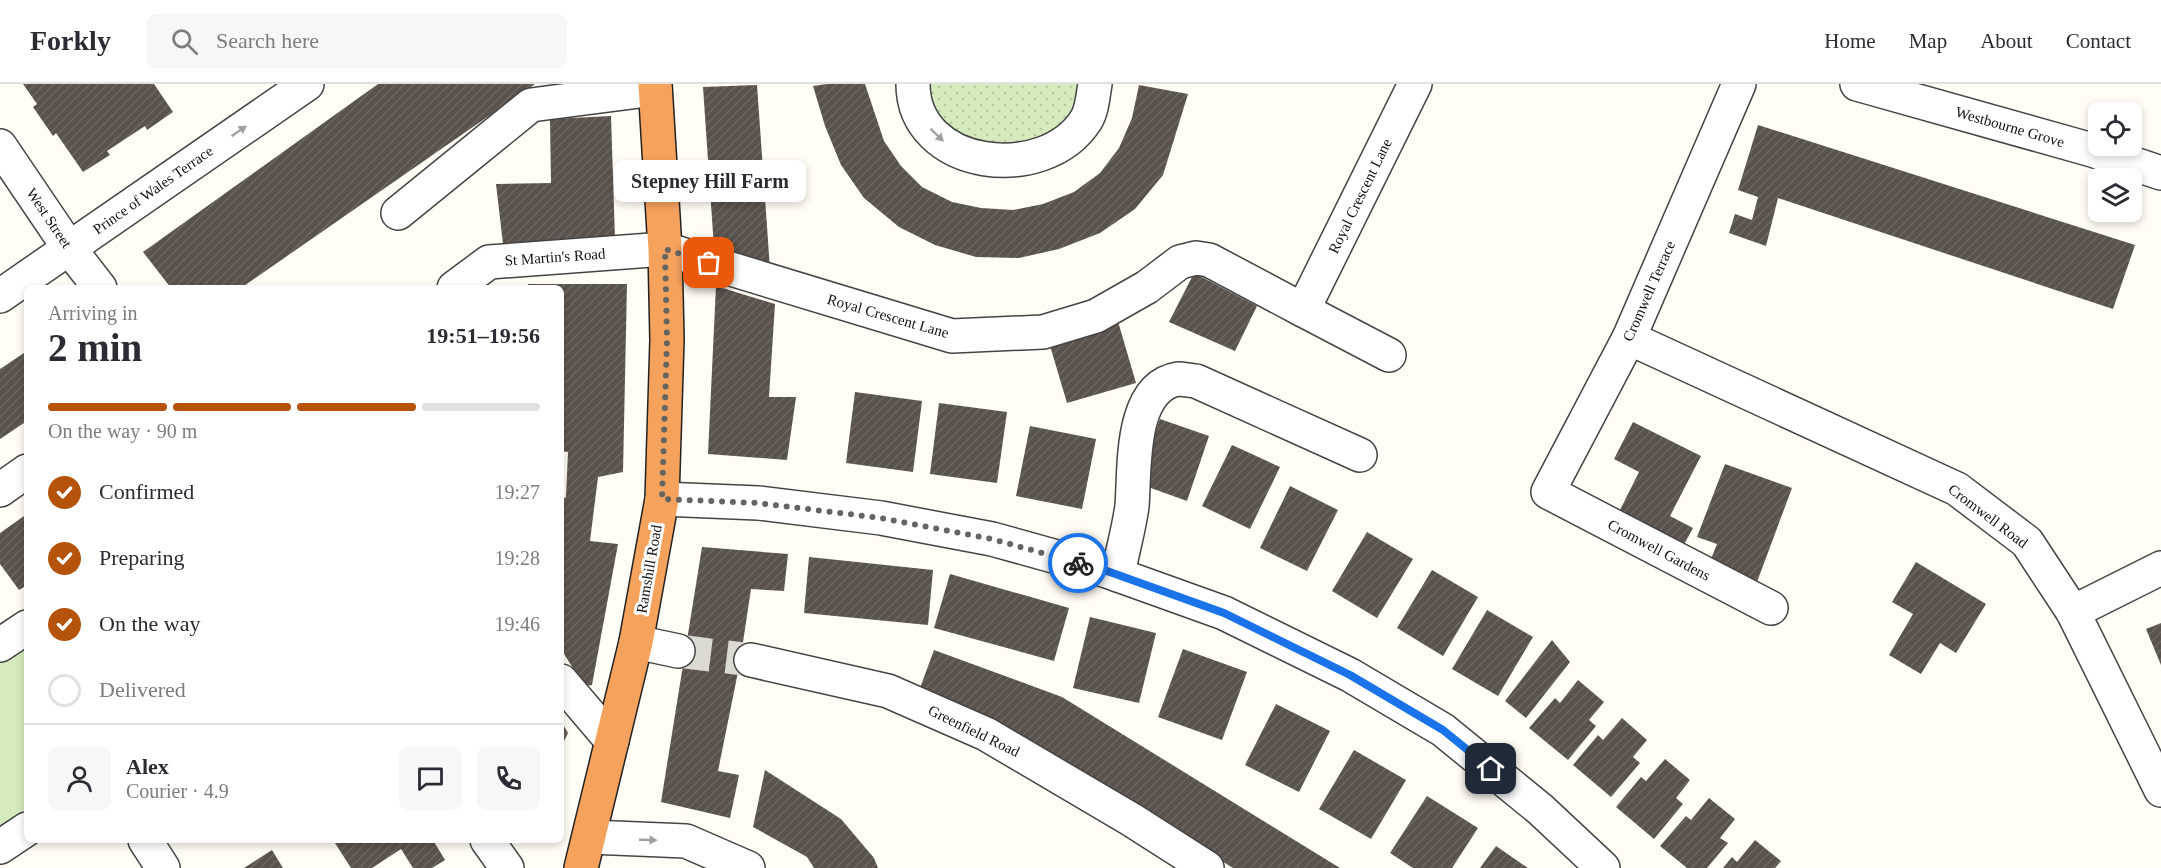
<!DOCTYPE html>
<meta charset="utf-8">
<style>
body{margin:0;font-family:Georgia,serif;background:#f7f7f7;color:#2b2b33;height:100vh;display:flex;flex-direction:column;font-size:22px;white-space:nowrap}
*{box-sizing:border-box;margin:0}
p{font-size:20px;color:#7c7c81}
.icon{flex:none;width:33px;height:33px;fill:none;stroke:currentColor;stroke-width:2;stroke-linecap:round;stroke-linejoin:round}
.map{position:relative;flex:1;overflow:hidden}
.side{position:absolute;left:24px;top:201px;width:540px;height:558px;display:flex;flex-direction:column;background:#fff;border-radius:9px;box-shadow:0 3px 9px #0003}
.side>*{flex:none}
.fabs{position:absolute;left:2088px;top:18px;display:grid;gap:12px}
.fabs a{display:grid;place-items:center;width:54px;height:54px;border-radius:9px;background:#fff;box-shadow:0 3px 9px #0003;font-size:30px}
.pin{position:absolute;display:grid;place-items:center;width:51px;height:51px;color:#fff;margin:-26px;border-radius:12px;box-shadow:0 3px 9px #0006}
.courier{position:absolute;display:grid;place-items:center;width:60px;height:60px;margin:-30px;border:4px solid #1a73e8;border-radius:50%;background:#fff;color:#222;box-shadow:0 2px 8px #0007}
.bubble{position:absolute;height:42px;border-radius:9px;background:#fff;box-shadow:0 3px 9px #0003;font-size:20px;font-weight:700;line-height:42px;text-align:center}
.head em{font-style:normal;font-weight:700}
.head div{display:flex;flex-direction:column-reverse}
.head{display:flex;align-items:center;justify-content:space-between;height:102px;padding:0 24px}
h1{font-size:39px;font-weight:700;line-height:45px}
.bar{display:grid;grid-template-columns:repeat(4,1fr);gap:9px 6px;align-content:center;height:72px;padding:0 24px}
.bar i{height:8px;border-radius:4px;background:#e1e1e2}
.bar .active{background:#b45309}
.bar p{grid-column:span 4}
.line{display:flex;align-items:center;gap:15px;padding:0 24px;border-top:2px solid #e1e1e2}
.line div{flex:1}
.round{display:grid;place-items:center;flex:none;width:63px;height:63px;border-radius:9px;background:#f7f7f7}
ol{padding:0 24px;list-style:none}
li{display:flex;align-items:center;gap:18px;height:66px}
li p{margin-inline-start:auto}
li .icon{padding:6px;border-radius:50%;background:#b45309;color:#fff;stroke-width:4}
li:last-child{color:#7c7c81}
li i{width:33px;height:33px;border:3px solid #e1e1e2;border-radius:50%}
header{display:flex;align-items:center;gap:36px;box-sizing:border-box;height:84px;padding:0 30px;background:#fff;border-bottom:2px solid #e1e1e2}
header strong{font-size:28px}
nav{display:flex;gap:33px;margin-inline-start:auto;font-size:21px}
.search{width:420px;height:54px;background:#f7f7f7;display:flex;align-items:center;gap:15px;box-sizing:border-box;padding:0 21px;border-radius:9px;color:#7c7c81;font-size:22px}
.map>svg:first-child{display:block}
</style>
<header>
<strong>Forkly</strong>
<div class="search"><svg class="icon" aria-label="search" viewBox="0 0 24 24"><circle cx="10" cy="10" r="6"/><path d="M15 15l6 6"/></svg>Search here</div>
<nav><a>Home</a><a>Map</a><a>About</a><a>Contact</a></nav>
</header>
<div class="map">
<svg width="2161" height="784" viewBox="0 0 2161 784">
<defs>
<pattern id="grass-dots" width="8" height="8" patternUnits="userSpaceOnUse" patternTransform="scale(1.5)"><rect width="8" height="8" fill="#d5ebbd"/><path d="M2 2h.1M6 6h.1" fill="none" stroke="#b6c8a1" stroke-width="1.8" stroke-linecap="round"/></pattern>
<pattern id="building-hatch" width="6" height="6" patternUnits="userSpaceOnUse" patternTransform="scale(1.5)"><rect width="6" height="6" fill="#5a524d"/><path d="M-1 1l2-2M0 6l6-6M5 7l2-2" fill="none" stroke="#6d6662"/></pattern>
</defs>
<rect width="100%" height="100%" fill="#fffdf5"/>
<!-- grass -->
<polygon fill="url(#grass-dots)" points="924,0 1083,0 1076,29 1049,55 994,63 945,47"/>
<!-- park -->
<polygon fill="#d5ebbd" points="27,556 27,724 0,742 0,575"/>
<!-- building -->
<g fill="url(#building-hatch)">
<polygon points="23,0 154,0 173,28 147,46 145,42 107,67 110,71 83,88 56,49 53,52 33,23 37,20"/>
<polygon points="378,0 535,0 241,204 171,204 143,168"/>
<polygon points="827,0 865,0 884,57 901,82 922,103 952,118 981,124 1013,126 1043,120 1074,108 1100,89 1119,64 1132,34 1139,1 1188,10 1163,91 1135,125 1100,149 1059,165 1019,174 976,173 935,161 899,143 864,114 841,81 825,42 813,2"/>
<polygon points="757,1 770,185 714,164 703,3"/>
<polygon points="611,32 615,155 503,160 496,100 551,99 550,35"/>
<polygon points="1758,41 2135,161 2113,225 1778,114 1766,162 1729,149 1735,130 1752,136 1758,113 1738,106"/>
<polygon points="1194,189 1257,222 1235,267 1169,238"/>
<polygon points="528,200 627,200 623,388 598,393 590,457 618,460 592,601 584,602 561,565 561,516 563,508 561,509 561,416 566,413 568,368 561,367 561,204 528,204"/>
<polygon points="716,202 775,220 769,313 796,313 787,376 708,370"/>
<polygon points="1117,234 1136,299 1067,319 1048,255"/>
<polygon points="27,267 27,337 0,355 0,285"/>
<polygon points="855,308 922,317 913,388 846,379"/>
<polygon points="939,319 1007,328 997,399 930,390"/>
<polygon points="1160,335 1209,352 1187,417 1137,399"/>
<polygon points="1633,338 1701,372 1670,432 1693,444 1680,468 1616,434 1639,388 1614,375"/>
<polygon points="1030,342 1096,355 1082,425 1016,412"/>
<polygon points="1232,361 1280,383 1250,445 1202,422"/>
<polygon points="1725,380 1792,404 1757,498 1709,480 1717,460 1697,453"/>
<polygon points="1290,402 1338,426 1307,487 1260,464"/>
<polygon points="27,430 27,501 19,506 0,480 0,449"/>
<polygon points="1367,448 1413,475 1377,534 1332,507"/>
<polygon points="702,463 788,470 784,507 751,505 740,578 718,687 739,691 730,734 661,718"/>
<polygon points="809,473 933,486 928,541 804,529"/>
<polygon points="1916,478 1986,520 1956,569 1940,559 1921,590 1889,571 1913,530 1892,518"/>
<polygon points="1432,486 1478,513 1443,572 1397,544"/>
<polygon points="950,490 1069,524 1054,577 934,544"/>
<polygon points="1487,526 1533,553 1498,612 1452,585"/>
<polygon points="1090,533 1156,549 1139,619 1073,604"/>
<polygon points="2161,539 2161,581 2146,545"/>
<polygon points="1552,556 1570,578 1526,634 1505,617"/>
<polygon points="1183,565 1247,588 1222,656 1158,633"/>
<polygon points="934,566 1062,613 1340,784 1233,784 1005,641 920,604"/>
<polygon points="1578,596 1604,618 1589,636 1596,642 1568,676 1529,644 1555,614 1560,619"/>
<polygon points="1276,620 1330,647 1299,708 1245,681"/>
<polygon points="1622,634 1647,656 1633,673 1640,679 1611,713 1573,681 1598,651 1603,656"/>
<polygon points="561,637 568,649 561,663"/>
<polygon points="1354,666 1406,696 1371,755 1319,725"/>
<polygon points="1665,675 1690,696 1676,714 1683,720 1654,755 1616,723 1641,693 1646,697"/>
<polygon points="765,686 841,735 874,774 878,784 814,784 807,773 753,743"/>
<polygon points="1427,712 1478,744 1452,784 1413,784 1390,769"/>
<polygon points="1709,714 1735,735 1720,754 1728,759 1707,784 1687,784 1660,762 1686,732 1691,736"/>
<polygon points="333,756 433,756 445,776 432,784 413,784 401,765 372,784 351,784"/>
<polygon points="1755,756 1781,777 1775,784 1723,784 1732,773 1737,778"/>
<polygon points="1496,762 1528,784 1480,784"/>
<polygon points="272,766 283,784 244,784"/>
</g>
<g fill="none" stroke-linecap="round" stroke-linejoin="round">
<!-- minor-tunnel -->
<polyline stroke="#dbdad3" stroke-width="33" stroke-dasharray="33 16" stroke-linecap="butt" points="678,567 751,576"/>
<defs>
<g id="minor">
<path d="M913 0C913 86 1045 101 1086 36 1092 27 1093 11 1095 0"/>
<polyline points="1739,0 1629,254 1548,408 1771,524"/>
<polyline points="1857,0 2092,66 2161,89"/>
<polyline points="0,62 69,164 100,204"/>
<polyline points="398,129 531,21 655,5"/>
<polyline points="454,204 489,178 665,165 952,252 1043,248 1096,232 1147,203 1180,178 1196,174 1209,176 1303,226 1415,0"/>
<polyline points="0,212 307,0"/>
<polyline points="1303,226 1389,271"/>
<polyline points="1629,254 1957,405 2027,458 2073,528 2161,706"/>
<polyline points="0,406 27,387"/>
<polyline points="662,415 758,419 881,434 992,455 1107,487 1224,529 1350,591 1443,646 1540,725 1603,784"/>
<path d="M1118 491C1122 468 1129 445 1132 422 1135 386 1129 303 1178 295 1184 295 1191 297 1196 297L1360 371"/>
<polyline points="2073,528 2161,484"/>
<polyline points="636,558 678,567"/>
<polyline points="0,561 27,543"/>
<polyline points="751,576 888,607 986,650 1132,736 1207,784"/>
<polyline points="561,597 612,657"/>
<polyline points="590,753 686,757 748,784"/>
<polyline points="145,756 163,784"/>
<polyline points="487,756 507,784"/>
<polyline points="0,763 27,745"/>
</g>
<polyline id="highway" points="581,784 636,558 662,415 667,256 665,165 655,0"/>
</defs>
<!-- minor casing -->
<use href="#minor" stroke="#444" stroke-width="36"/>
<!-- highway casing -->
<use href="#highway" stroke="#222" stroke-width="36"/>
<!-- minor -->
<use href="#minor" stroke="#fff" stroke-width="33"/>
<!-- highway -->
<use href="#highway" stroke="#f5a25d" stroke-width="33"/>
</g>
<!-- one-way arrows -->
<defs><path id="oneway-solid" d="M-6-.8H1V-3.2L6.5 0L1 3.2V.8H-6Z" transform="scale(1.5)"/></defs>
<g fill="#a0a0a0">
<use href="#oneway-solid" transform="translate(239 47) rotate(-35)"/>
<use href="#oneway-solid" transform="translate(937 51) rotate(44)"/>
<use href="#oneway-solid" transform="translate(648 756) rotate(2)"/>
</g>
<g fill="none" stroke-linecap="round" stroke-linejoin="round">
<!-- done -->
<polyline stroke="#646461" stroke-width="6" stroke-dasharray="0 10.8" points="709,179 665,165 667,256 662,415 758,419 881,434 992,455 1078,479"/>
<!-- route -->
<polyline stroke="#1a73e8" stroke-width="8" points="1078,479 1107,487 1224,529 1350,591 1443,646 1491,685"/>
</g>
<g text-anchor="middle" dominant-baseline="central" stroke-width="6" stroke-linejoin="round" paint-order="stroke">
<!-- street labels -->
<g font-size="15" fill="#111" stroke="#fff">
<text transform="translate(2010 43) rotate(16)">Westbourne Grove</text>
<text transform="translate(153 106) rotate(-35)">Prince of Wales Terrace</text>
<text transform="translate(1360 112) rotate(-64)">Royal Crescent Lane</text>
<text transform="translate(49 134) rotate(56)">West Street</text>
<text transform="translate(555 173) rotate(-4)">St Martin's Road</text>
<text transform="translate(1649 207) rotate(-66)">Cromwell Terrace</text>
<text transform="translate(888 232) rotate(16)">Royal Crescent Lane</text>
<text transform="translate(1988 432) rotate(37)">Cromwell Road</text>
<text transform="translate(1659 466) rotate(28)">Cromwell Gardens</text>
<text transform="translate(649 485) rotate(-80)">Ramshill Road</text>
<text transform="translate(974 647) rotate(26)">Greenfield Road</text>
</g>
</g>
</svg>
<div class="fabs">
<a><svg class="icon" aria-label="locate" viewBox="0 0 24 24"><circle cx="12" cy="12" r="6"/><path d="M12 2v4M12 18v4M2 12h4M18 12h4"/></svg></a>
<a><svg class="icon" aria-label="layers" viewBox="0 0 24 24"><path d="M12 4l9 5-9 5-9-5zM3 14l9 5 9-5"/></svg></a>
</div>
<div class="pin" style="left:709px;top:179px;background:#ea580c"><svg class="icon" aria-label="bag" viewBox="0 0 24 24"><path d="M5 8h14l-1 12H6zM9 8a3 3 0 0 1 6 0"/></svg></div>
<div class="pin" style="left:1491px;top:685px;background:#1f2937"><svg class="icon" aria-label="home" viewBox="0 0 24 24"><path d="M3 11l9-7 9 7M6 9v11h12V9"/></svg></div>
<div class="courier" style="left:1078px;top:479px"><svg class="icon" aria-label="bike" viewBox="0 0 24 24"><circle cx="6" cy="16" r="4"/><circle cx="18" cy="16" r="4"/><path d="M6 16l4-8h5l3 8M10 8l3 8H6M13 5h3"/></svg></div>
<div class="bubble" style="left:614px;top:76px;width:192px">Stepney Hill Farm</div>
<section class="side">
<div class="head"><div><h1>2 min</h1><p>Arriving in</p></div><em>19:51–19:56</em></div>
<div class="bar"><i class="active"></i><i class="active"></i><i class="active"></i><i></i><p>On the way · 90 m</p></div>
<ol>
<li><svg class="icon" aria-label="check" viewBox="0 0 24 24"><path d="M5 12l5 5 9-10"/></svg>Confirmed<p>19:27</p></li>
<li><svg class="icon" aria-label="check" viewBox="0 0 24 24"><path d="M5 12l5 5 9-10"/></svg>Preparing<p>19:28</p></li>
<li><svg class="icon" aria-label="check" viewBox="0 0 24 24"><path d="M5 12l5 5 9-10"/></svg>On the way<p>19:46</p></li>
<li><i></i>Delivered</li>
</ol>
<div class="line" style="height:108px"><a class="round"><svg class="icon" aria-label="person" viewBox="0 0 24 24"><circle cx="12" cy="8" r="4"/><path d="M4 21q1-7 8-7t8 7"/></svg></a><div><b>Alex</b><p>Courier · 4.9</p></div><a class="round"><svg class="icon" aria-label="chat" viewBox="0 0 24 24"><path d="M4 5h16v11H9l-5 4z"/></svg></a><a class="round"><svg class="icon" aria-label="phone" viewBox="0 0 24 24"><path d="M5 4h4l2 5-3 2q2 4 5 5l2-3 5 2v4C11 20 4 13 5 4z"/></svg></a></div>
</section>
</div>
